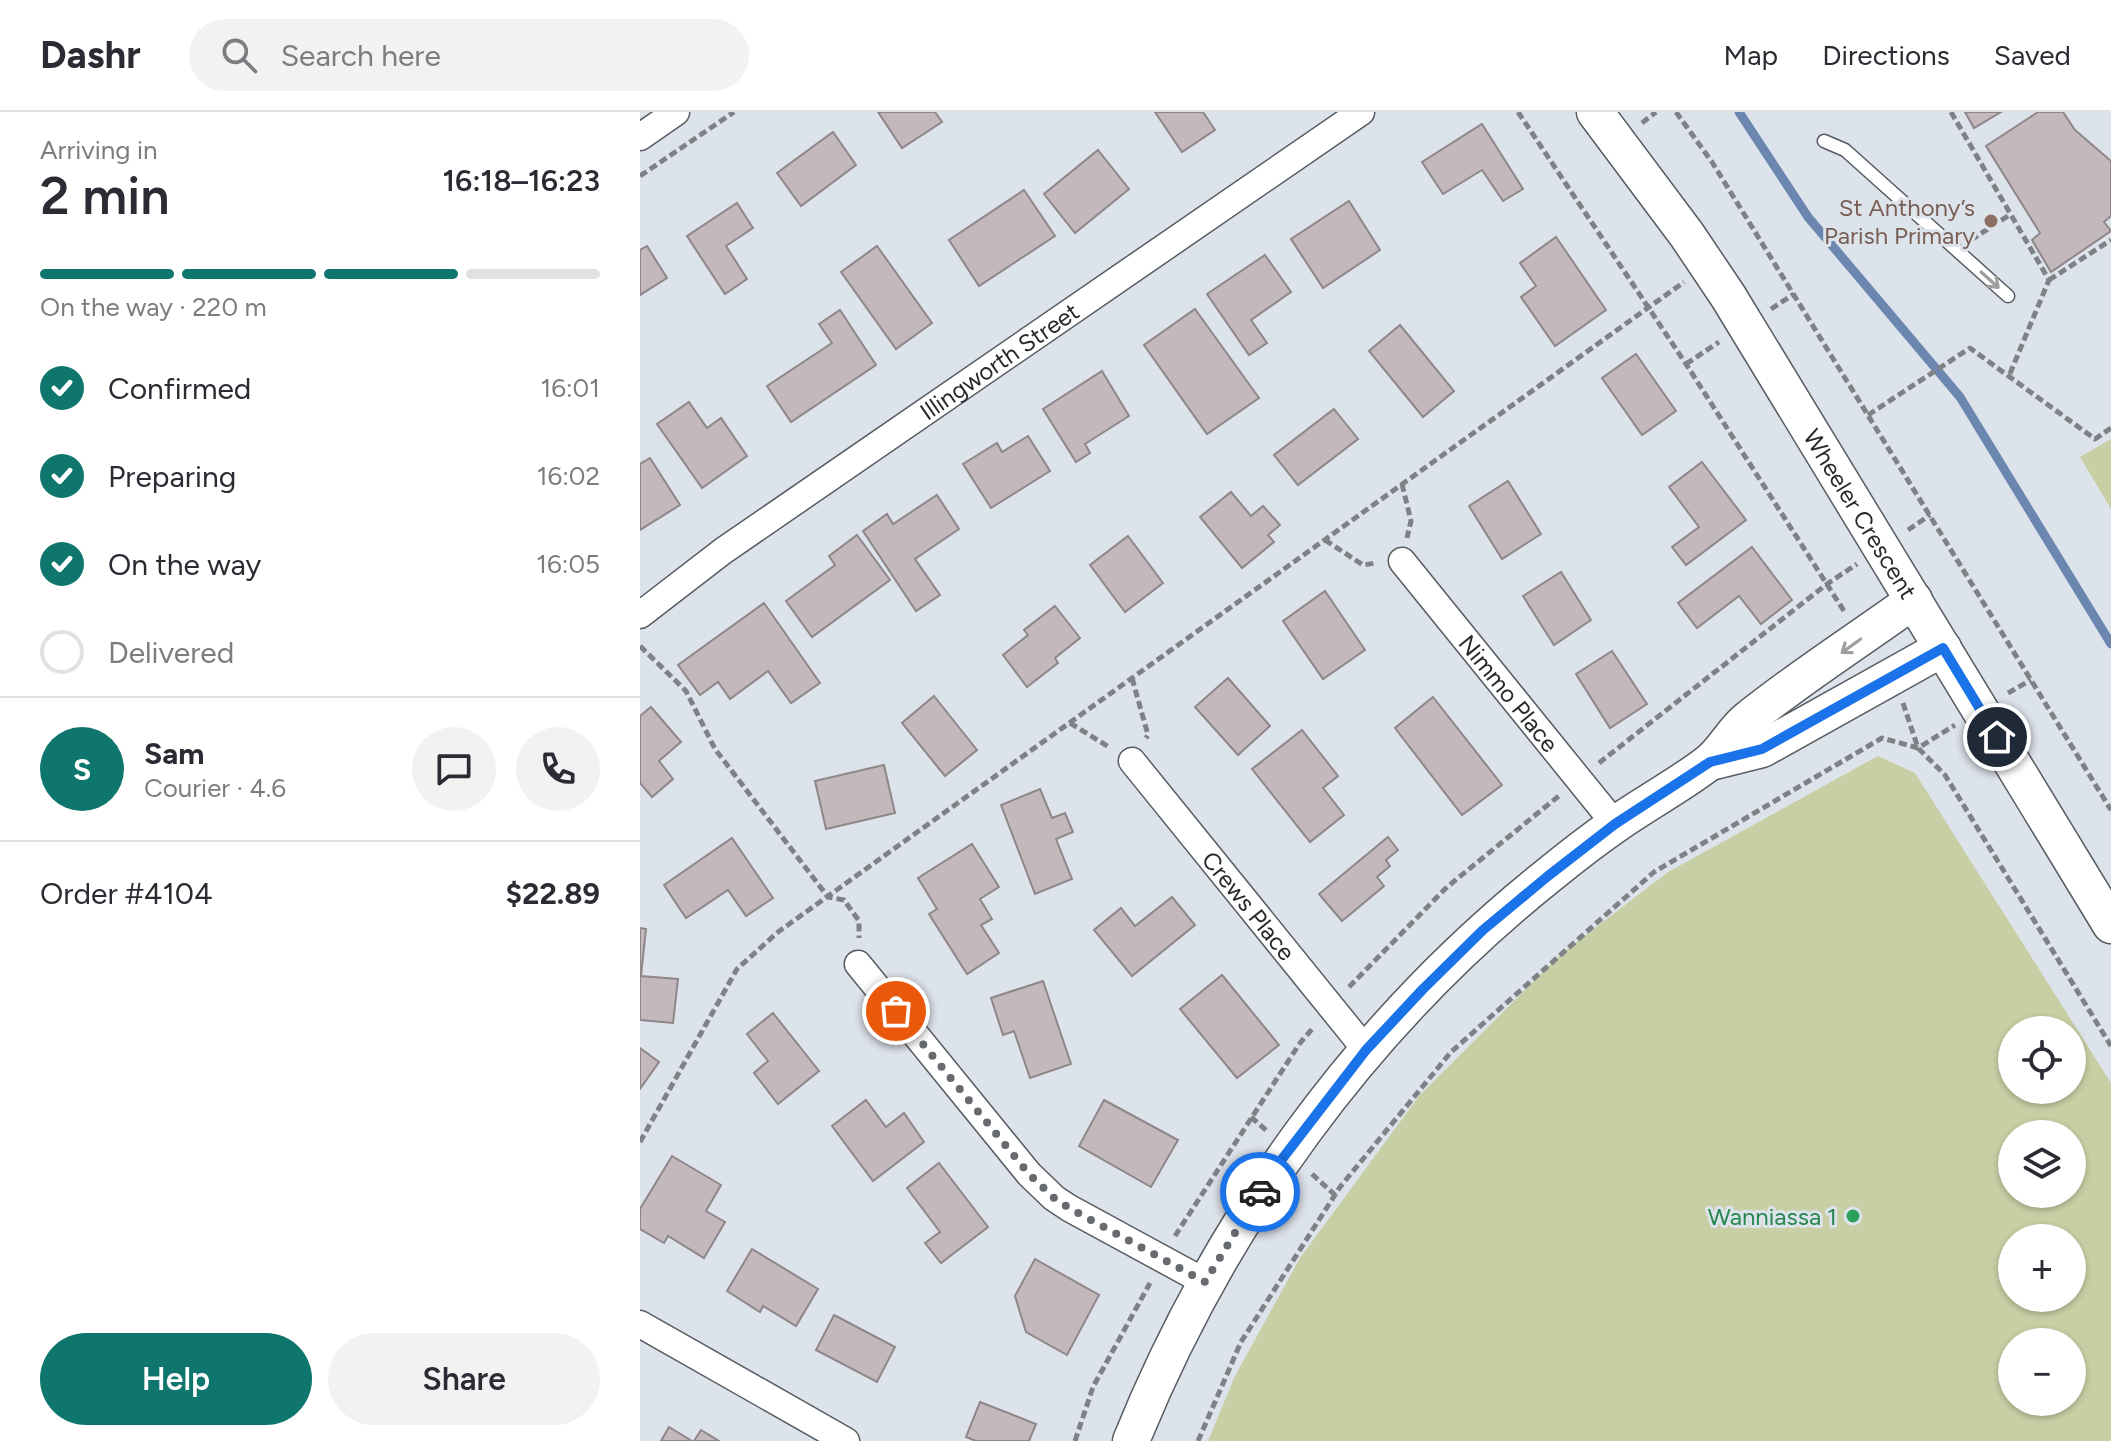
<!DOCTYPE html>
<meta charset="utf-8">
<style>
body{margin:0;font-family:Figtree,sans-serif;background:#f2f2f3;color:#2b2b33;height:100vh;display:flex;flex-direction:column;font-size:30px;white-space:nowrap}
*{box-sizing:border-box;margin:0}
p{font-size:26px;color:#7c7c81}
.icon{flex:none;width:44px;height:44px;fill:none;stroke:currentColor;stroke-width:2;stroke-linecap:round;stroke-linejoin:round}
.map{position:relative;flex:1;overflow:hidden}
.drawer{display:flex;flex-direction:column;background:#fff;width:640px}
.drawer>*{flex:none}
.buttons{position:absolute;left:1358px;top:904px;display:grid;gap:16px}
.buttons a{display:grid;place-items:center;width:88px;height:88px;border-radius:50%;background:#fff;box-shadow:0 2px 6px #0004;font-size:40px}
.pin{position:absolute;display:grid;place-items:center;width:68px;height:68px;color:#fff;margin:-34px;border:4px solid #fff;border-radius:50%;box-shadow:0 2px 8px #0007}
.courier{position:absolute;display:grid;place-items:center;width:80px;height:80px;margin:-40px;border:6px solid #1a73e8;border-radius:50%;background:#fff;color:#222;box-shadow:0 2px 10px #0007}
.headline em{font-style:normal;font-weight:600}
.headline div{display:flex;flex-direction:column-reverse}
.headline{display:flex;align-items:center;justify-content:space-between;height:136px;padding:0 40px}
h1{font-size:52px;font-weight:600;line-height:60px}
.bar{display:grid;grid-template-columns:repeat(4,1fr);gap:12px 8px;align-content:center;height:96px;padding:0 40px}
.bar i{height:10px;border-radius:6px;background:#e1e1e2}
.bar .current{background:#0f766e}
.bar p{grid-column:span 4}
.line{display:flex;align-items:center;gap:20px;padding:0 40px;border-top:2px solid #e1e1e2}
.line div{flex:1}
.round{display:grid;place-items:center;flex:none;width:84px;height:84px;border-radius:42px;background:#f2f2f3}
ol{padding:0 40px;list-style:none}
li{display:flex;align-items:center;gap:24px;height:88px}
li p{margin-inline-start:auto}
li .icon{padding:8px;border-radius:50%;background:#0f766e;color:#fff;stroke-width:4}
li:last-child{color:#7c7c81}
li i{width:44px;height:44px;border:4px solid #e1e1e2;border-radius:50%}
.cta{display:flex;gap:16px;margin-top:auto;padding:16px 40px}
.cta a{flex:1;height:92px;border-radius:48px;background:#0f766e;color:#fff;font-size:32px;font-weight:600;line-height:92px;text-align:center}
.cta a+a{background:#f2f2f3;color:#2b2b33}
header{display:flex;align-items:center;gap:48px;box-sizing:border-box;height:112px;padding:0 40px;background:#fff;border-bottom:2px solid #e1e1e2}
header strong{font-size:38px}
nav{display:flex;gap:44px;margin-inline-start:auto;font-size:28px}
.search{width:560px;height:72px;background:#f2f2f3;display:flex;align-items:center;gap:20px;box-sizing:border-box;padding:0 28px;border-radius:44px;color:#7c7c81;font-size:30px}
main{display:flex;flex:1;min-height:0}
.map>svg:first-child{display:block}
</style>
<header>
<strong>Dashr</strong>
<div class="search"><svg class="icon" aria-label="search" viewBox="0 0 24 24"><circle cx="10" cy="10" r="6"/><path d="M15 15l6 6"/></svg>Search here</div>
<nav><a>Map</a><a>Directions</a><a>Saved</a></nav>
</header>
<main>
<section class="drawer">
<div class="headline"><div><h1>2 min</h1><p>Arriving in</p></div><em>16:18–16:23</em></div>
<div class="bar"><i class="current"></i><i class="current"></i><i class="current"></i><i></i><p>On the way · 220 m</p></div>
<ol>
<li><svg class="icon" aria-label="check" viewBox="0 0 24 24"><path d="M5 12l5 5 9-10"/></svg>Confirmed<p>16:01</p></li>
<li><svg class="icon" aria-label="check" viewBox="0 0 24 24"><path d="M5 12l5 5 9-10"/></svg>Preparing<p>16:02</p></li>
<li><svg class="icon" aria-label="check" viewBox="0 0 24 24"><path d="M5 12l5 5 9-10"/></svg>On the way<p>16:05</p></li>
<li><i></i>Delivered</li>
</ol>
<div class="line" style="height:144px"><b class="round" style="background:#0f766e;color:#fff">S</b><div><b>Sam</b><p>Courier · 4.6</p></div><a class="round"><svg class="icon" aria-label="chat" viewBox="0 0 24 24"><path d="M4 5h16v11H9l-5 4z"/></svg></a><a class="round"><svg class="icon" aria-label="phone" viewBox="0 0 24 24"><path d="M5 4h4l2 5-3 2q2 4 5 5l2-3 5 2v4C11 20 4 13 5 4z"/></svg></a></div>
<div class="line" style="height:104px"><div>Order #4104</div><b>$22.89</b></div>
<div class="cta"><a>Help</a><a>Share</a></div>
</section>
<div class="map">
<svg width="1471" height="1329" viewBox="0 0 1471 1329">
<rect width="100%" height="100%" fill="#dde3eb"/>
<!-- green -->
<g fill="#c8cfa4" fill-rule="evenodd">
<polygon points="1471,327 1471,397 1440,345"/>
<path d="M1238 644 1275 661 1471 971V1329H568L595 1264 660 1146 779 984 921 842 1028 760ZM1432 918V978H1372V918ZM1432 1022V1082H1372V1022ZM1372 1126H1432V1186H1372ZM1372 1230H1432V1290H1372Z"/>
</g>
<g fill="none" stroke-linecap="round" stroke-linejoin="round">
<!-- stream -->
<polyline stroke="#6b86af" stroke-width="9" points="1099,0 1168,105 1320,285 1471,532"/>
</g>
<!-- building -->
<g fill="#c3b9bd" stroke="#8f868a" stroke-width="2">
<polygon points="238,0 295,0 302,10 262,36"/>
<polygon points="515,0 563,0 575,18 542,40"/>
<polygon points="1325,0 1361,0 1334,16"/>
<polygon points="1398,0 1423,0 1435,18 1471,49 1471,104 1464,110 1471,119 1411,160 1392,128 1400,121 1346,34"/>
<polygon points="842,12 883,77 863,89 842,58 803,82 782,50"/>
<polygon points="193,20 216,53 161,94 137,61"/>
<polygon points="458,38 489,77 435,121 404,82"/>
<polygon points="384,78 415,124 339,174 309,128"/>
<polygon points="709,89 740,138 683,176 651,127"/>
<polygon points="97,91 113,116 86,134 107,167 85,182 47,124"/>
<polygon points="916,125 966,198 915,234 881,185 896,174 880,151"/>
<polygon points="7,134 27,166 0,183 0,138"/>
<polygon points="237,134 292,211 256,237 201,160"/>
<polygon points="625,143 651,180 611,208 627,231 609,243 567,182"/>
<polygon points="555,197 619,286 567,322 504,233"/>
<polygon points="200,198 236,253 151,310 127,274 192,231 179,212"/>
<polygon points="760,213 814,279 783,305 729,239"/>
<polygon points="996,242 1036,299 1002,323 962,266"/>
<polygon points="462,259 489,304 445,332 450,341 436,350 403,297"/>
<polygon points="49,290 67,316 81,306 107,344 62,376 17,312"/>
<polygon points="694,297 718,327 658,373 634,343"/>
<polygon points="388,324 410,359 351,396 323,352 357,331 362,340"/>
<polygon points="10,346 40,393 0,418 0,352"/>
<polygon points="1062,350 1106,408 1046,453 1032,435 1059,415 1029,375"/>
<polygon points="868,369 901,422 862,447 829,394"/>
<polygon points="591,380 611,404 623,394 640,413 628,423 634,430 602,456 560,405"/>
<polygon points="297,383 319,417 275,447 300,483 276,499 223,419 247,402 253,412"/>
<polygon points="217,423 250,468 172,525 146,489 195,453 189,444"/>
<polygon points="488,424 523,471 485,500 450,453"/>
<polygon points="1112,435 1152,488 1121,512 1099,484 1057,516 1038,491"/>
<polygon points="921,460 951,508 914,533 883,484"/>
<polygon points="685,479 725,538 683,567 643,509"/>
<polygon points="124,491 180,571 151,591 128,559 90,587 78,570 60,583 38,553"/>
<polygon points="415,494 440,526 415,546 418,551 387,575 363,543 388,523 384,518"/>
<polygon points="972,539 1007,592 970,616 936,562"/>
<polygon points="588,566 630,614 598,643 555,595"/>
<polygon points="294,584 337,638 305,664 262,611"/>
<polygon points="793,585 862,673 822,703 755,616"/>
<polygon points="11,595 41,630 19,649 33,667 12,685 0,671 0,604"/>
<polygon points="662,618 698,664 683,676 704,703 670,730 612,657"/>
<polygon points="244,653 255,701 186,717 175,669"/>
<polygon points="400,677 412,706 425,701 433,720 416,727 432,767 395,782 361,693"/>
<polygon points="748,725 758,738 746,748 750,754 737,765 744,774 702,809 679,782"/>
<polygon points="92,726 133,786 106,804 88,778 46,806 24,773"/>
<polygon points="332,732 359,775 340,787 352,807 341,813 359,841 327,862 289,802 297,797 278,766"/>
<polygon points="532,785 555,813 492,864 454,818 481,796 495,814"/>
<polygon points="0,816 6,817 1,864 38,867 33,911 0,908"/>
<polygon points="582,863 639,933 597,966 540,897"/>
<polygon points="403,869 431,952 390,966 374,919 363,923 351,886"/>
<polygon points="133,901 179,959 138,992 114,961 128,949 107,922"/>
<polygon points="0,936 19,950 0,977"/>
<polygon points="226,988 246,1015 264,1001 284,1030 233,1069 192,1014"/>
<polygon points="464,988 538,1028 511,1075 439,1034"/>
<polygon points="32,1044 81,1073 66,1099 85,1110 64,1146 28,1124 24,1131 0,1117 0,1097"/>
<polygon points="299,1051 348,1115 301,1151 285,1131 300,1120 267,1076"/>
<polygon points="112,1137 178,1177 156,1214 123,1194 120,1200 87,1179"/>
<polygon points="395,1147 459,1183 427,1243 386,1220 375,1184"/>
<polygon points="194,1203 255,1235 237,1270 176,1238"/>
<polygon points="340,1290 396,1312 389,1329 336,1329 326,1325"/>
<polygon points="29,1315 52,1329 21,1329"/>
<polygon points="61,1318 79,1329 54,1329"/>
</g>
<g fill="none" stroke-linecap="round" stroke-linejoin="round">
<defs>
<polyline id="lane" points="1184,29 1205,38 1368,184"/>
<g id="street">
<polyline points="0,25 36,0"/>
<path id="s1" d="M762 449 975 712"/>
<path id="s2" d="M0 503 83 439 721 0"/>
<path id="s3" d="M492 649 726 938"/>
<polyline points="218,852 389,1062 414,1086 429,1096 565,1170"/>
<polyline points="0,1212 206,1329"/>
</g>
<g id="secondary">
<path id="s4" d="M955 0 1047 123 1088 184 1471 813"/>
<polyline points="1070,650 1122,637 1303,536"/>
<path d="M491 1329C580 1109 723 911 909 763 931 745 953 728 976 712 1006 691 1038 674 1067 652 1083 641 1092 620 1107 608 1160 565 1219 528 1274 488"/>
</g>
</defs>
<!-- lane casing -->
<use href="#lane" stroke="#575c62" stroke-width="15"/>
<!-- street casing -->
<use href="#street" stroke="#575c62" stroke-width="29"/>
<!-- secondary casing -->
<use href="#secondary" stroke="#575c62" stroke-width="39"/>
<!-- path -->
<g stroke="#7e8287" stroke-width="5" stroke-dasharray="8 4" stroke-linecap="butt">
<polyline points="878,0 1046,252 1204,499"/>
<polyline points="1036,0 1072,50 1471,698"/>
<polyline points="1311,0 1409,168 1369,264"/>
<polyline points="1002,11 1016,0"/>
<polyline points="0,64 94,0"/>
<polyline points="1331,128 1371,102"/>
<polyline points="1409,168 1471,128"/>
<polyline points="1131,197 1154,182"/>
<polyline points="1046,252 1079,230"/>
<polyline points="1228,303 1330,236 1455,327 1471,316"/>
<polyline points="762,372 771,409 767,426"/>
<polyline points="1268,418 1290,403"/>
<polyline points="685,428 723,453 736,451"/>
<polyline points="0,534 46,579 75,637 188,785 204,788 219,809 219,826"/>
<polyline points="492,566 508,623 506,626"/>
<polyline points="1368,581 1391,568"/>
<polyline points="1263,591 1278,636 1305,663 1471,934"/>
<polyline points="430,611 469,635"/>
<polyline points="959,651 1187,472 1217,452"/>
<polyline points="709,875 807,775 920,683"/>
<polyline points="611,1005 627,1019"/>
<polyline points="0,1030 97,857 138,820 1044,170"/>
<polyline points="672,1062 695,1083"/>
<polyline points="535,1124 660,931 673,916"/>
<polyline points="435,1329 453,1275 510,1171"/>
<polyline points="558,1329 601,1230 700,1075 811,940 1014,760 1242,626 1278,636 1315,613"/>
</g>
<!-- lane -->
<use href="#lane" stroke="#fff" stroke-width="12"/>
<!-- street -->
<use href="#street" stroke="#fff" stroke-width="26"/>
<!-- secondary -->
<use href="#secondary" stroke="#fff" stroke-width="36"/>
</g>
<!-- one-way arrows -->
<defs><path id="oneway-shaft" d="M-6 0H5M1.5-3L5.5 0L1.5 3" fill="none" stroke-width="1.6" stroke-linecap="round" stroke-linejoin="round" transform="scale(2)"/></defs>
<g stroke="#9e9fa0">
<use href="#oneway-shaft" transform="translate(1350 168) rotate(42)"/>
<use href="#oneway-shaft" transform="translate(1211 534) rotate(144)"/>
</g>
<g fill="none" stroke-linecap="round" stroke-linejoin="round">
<!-- done -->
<polyline stroke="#676a6f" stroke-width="8" stroke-dasharray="0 14.4" points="256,899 389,1062 414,1086 429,1096 565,1170 620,1080"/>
<!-- route -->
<polyline stroke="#1a73e8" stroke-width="10" points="620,1080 639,1051 726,938 783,877 843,818 908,764 975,712 1070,650 1122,637 1303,536 1357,625"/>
</g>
<!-- markers -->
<circle fill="#8d6e63" stroke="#dde3eb" stroke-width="3" cx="1351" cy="109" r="8"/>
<circle fill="#2e9e5b" stroke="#dde3eb" stroke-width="3" cx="1213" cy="1104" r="8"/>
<g text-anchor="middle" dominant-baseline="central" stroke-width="6" stroke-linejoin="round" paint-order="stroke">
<!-- education labels -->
<g font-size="24" fill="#785e54" stroke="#dde3eb" text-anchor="end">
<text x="1335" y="95">St Anthony’s<tspan x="1335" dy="28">Parish Primary</tspan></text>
</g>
<!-- street labels -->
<g font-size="24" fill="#27292c" stroke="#dde3eb">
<text stroke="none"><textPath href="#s2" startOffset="440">Illingworth Street</textPath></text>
<text stroke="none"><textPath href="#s4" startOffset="482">Wheeler Crescent</textPath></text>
<text stroke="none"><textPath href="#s1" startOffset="170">Nimmo Place</textPath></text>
<text stroke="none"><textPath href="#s3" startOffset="186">Crews Place</textPath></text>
</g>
<!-- leisure labels -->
<g font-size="24" fill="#27864d" stroke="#dde3eb" text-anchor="end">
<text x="1197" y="1104">Wanniassa 1</text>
</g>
</g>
</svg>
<div class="buttons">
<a><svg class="icon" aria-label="locate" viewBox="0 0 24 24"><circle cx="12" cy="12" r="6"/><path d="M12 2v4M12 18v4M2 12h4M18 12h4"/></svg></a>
<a><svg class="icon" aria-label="layers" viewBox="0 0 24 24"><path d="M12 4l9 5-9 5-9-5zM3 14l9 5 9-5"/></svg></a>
<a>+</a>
<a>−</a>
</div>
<div class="pin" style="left:256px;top:899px;background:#ea580c"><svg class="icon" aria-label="bag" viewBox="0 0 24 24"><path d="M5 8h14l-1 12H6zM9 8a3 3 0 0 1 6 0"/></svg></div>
<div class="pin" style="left:1357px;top:625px;background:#1f2937"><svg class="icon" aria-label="home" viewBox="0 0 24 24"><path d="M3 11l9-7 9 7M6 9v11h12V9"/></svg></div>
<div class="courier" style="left:620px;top:1080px"><svg class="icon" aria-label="car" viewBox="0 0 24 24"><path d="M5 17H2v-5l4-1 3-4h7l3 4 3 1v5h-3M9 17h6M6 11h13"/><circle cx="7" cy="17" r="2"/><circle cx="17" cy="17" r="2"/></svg></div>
</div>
</main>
